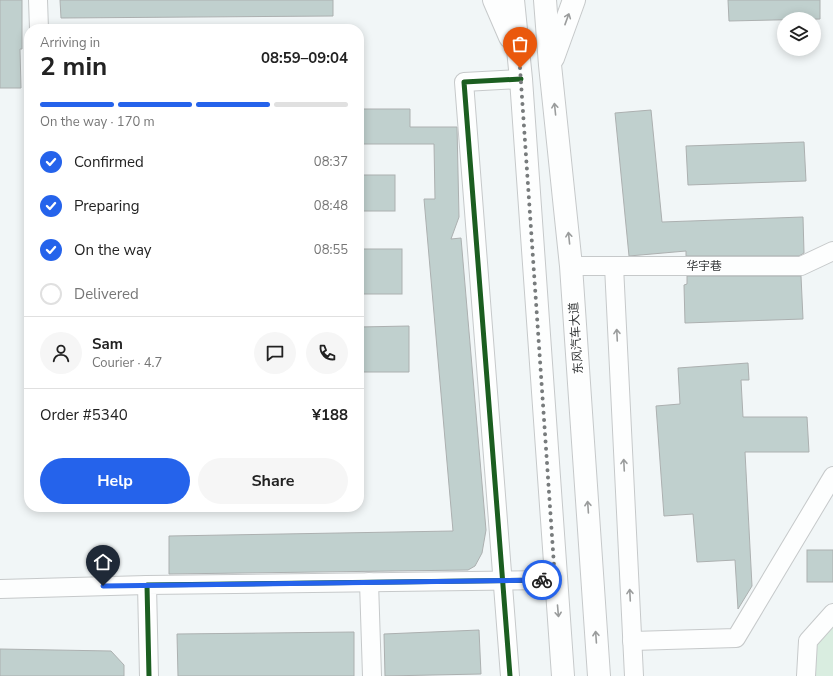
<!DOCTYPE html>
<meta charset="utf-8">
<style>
body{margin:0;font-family:"Nunito Sans","Noto Sans SC",sans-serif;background:#f6f6f6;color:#222;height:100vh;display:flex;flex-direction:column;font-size:15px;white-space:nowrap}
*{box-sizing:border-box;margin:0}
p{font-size:13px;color:#767676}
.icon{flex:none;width:22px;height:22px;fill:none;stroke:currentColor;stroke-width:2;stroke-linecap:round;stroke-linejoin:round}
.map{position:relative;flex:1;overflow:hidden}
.side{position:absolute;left:24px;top:24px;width:340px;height:488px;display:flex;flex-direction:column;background:#fff;border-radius:16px;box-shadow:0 2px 10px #0003}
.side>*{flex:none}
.buttons{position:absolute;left:777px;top:12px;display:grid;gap:8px}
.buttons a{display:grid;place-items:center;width:44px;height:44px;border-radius:50%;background:#fff;box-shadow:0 2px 10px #0003;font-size:20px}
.pin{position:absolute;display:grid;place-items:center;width:34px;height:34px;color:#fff;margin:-41px -17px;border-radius:50% 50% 50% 0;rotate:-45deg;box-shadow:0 0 4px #0007}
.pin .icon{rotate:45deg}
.courier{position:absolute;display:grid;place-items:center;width:40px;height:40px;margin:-20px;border:3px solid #2563eb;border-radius:50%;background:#fff;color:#222;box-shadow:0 1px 5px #0007}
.headline em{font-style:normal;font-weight:700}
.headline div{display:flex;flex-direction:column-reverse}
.headline{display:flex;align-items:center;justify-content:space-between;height:68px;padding:0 16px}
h1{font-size:26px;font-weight:700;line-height:30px}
.bar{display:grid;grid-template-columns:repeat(4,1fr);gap:6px 4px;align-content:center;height:48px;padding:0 16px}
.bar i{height:5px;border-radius:3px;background:#e0e0e0}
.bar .current{background:#2563eb}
.bar p{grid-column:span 4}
.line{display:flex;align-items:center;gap:10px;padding:0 16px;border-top:1px solid #e0e0e0}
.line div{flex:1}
.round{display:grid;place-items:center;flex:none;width:42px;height:42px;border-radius:21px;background:#f6f6f6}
ol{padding:0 16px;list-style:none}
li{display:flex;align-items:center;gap:12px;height:44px}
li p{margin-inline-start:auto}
li .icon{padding:4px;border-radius:50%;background:#2563eb;color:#fff;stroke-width:4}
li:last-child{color:#767676}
li i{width:22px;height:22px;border:2px solid #e0e0e0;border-radius:50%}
.cta{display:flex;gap:8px;margin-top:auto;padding:8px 16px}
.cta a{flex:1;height:46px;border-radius:24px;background:#2563eb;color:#fff;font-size:16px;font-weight:700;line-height:46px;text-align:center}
.cta a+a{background:#f6f6f6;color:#222}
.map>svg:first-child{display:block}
</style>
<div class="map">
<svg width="833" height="676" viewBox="0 0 833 676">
<rect width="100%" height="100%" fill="#f1f6f7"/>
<!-- green -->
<polygon fill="#d9ede0" points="833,613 833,676 806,676 808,641"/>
<!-- building -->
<g fill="#c0d0ce" stroke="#acb0b0">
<polygon points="0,0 22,0 22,49 20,49 21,88 0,88"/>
<polygon points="60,0 333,0 333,16 61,18"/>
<polygon points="728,0 820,0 820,19 729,21"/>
<polygon points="359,109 410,109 410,127 457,127 459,217 451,239 461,238 486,530 482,553 475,566 468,570 169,574 169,536 453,531 424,199 435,199 434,144 359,144"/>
<polygon points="651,110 662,222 803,217 804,253 799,256 686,256 686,251 629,256 615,113"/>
<polygon points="804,142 806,181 688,185 686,146"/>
<rect x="359" y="175" width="36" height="36"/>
<rect x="359" y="249" width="43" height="45"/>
<polygon points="687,276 801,276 803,319 685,323 684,285 687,284"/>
<polygon points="409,326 409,372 359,372 359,327"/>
<polygon points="748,363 749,380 741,380 743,417 807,417 809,452 745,452 752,586 738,609 735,560 697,562 693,514 664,516 656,406 680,404 678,368"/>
<rect x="807" y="550" width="26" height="32"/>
<polygon points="479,630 481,674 385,676 384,634"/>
<polygon points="354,632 354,676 178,676 177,634"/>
<polygon points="0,649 111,651 124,665 124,676 0,676"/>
</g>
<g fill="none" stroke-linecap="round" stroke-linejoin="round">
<defs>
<g id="minor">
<polyline points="38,0 39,29"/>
<polyline points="571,266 801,266 833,251"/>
<polyline points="614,266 634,676"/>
<polyline points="369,582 372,676"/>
<polyline points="0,589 147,585"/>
<polyline points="632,641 736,638 833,476"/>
<polyline points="149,676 147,585 555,580"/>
<polyline points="510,676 464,82 521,79"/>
<polyline points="806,676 808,641 833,613"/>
</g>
<g id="major">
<polyline points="494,0 510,37"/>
<polyline points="513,0 521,79 563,676"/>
<polyline points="545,0 550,65 571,266 599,676"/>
<polyline points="553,58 574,0"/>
</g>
</defs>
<!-- minor casing -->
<use href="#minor" stroke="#c6c9ca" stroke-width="20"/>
<!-- major casing -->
<use href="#major" stroke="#c6c9ca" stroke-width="24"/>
<!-- minor -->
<use href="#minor" stroke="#fdfefe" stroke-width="18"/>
<!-- major -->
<use href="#major" stroke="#fdfefe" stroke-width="22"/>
<defs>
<g id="cycleway">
<polyline points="149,676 147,585 555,580"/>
<polyline points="510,676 464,82 521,79"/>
</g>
</defs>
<!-- cycleway casing -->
<use href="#cycleway" stroke="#fff" stroke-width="8"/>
<!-- cycleway -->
<use href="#cycleway" stroke="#1b5e20" stroke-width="5"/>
</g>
<!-- one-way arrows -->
<defs><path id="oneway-shaft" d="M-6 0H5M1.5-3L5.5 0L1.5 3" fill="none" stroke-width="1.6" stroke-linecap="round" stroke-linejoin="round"/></defs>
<g stroke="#9a9c9c">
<use href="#oneway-shaft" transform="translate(567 19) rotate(-70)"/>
<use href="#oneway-shaft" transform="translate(555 109) rotate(-96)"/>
<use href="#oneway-shaft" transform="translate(569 238) rotate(-96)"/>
<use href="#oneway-shaft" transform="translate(617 335) rotate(-93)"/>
<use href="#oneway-shaft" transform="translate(624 465) rotate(-93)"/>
<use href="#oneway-shaft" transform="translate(588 507) rotate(-94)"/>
<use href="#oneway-shaft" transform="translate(630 595) rotate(-93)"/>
<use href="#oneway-shaft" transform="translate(558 611) rotate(85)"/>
<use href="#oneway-shaft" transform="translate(596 637) rotate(-94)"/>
</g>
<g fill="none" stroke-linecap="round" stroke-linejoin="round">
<!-- done -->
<polyline stroke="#777b7c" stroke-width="4" stroke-dasharray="0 7.2" points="520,68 555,580 542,580"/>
<!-- route -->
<polyline stroke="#2563eb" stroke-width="5" points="103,586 542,580"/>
</g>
<g text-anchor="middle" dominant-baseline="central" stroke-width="3" stroke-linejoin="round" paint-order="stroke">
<!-- street labels -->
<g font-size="12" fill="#36393a" stroke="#fff">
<text x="704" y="266">华宇巷</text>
<text transform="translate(576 338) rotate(-94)">东风汽车大道</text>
</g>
</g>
</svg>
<div class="buttons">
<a><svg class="icon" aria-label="layers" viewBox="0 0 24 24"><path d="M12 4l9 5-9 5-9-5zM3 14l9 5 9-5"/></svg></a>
</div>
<div class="pin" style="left:520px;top:68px;background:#ea580c"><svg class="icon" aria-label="bag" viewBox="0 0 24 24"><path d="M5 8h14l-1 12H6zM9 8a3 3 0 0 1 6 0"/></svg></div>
<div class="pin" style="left:103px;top:586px;background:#1f2937"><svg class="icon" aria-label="home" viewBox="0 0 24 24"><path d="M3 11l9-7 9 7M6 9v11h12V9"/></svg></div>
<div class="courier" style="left:542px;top:580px"><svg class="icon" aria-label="bike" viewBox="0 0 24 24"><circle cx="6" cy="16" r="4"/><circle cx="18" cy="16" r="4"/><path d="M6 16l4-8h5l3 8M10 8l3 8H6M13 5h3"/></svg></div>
<section class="side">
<div class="headline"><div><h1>2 min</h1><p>Arriving in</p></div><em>08:59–09:04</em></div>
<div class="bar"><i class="current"></i><i class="current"></i><i class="current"></i><i></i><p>On the way · 170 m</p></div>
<ol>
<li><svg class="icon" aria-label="check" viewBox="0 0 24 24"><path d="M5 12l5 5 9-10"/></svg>Confirmed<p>08:37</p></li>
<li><svg class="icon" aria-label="check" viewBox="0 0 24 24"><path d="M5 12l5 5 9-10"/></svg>Preparing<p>08:48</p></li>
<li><svg class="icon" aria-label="check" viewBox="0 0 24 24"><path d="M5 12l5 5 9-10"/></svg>On the way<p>08:55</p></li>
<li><i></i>Delivered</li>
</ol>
<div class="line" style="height:72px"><a class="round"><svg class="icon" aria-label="person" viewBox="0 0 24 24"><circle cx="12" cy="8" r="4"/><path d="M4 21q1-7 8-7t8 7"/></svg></a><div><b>Sam</b><p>Courier · 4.7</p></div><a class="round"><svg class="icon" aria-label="chat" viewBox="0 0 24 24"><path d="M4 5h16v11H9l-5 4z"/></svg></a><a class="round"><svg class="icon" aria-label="phone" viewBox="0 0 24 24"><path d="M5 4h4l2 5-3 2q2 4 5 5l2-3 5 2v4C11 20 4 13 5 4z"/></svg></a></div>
<div class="line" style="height:52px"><div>Order #5340</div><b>¥188</b></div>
<div class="cta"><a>Help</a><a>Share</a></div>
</section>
</div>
